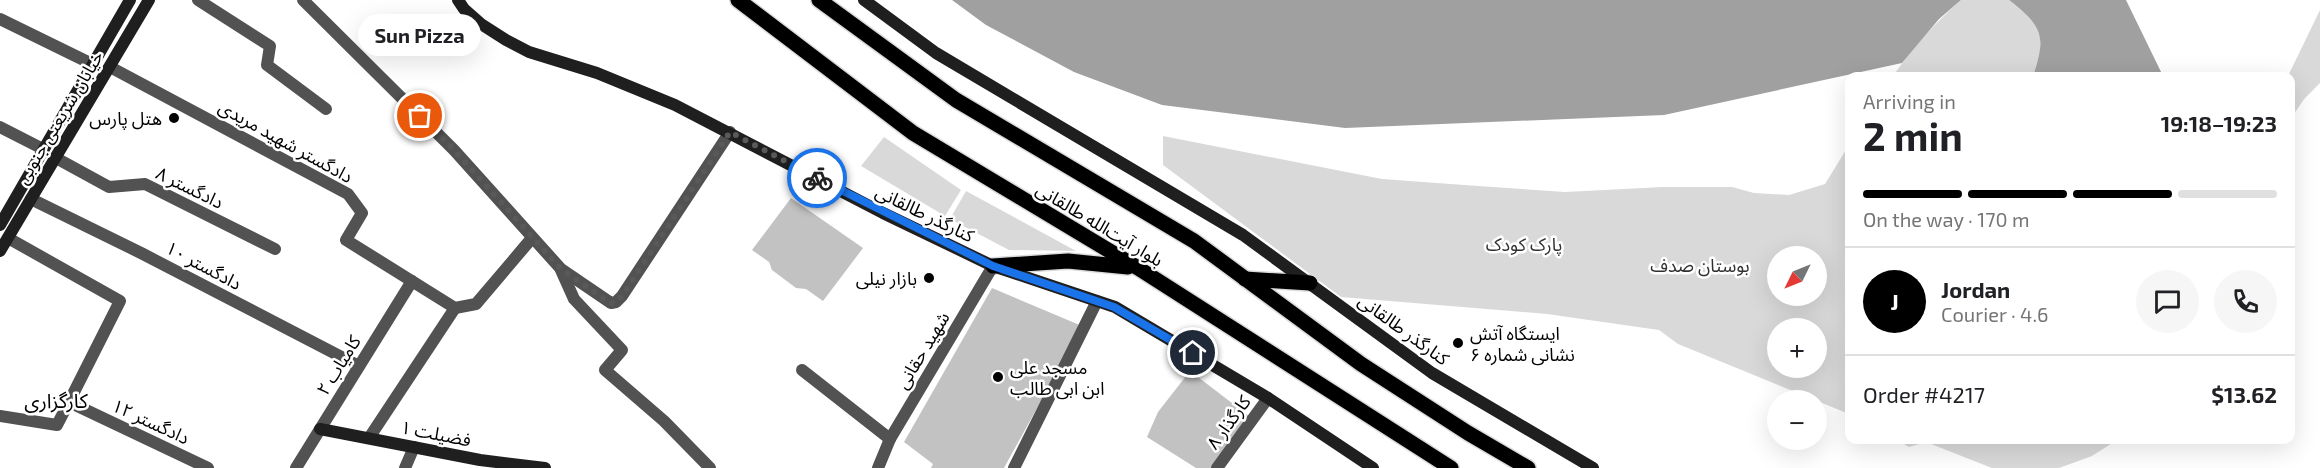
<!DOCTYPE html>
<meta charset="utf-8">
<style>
body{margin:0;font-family:"Exo 2","Noto Sans Arabic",sans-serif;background:#f6f6f6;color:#202124;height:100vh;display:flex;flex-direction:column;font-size:22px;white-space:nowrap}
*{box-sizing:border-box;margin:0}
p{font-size:20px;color:#757577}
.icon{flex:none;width:33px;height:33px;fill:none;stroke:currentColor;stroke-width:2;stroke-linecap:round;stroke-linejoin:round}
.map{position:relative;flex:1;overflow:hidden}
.side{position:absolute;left:1845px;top:72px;width:450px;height:372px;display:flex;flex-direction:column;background:#fff;border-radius:12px;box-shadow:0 6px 24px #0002}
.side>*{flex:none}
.needle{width:39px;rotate:227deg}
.buttons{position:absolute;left:1767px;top:246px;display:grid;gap:12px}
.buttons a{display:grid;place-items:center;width:60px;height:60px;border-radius:50%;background:#fff;box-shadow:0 6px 24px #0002;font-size:30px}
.pin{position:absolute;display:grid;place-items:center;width:51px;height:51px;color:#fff;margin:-26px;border:3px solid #fff;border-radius:50%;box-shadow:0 2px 6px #0007}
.courier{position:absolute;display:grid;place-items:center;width:60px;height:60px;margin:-30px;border:4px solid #1a73e8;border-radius:50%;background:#fff;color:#222;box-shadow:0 2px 8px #0007}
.bubble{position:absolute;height:42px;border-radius:21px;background:#fff;box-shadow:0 6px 24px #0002;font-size:20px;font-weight:700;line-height:42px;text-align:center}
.overview em{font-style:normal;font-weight:700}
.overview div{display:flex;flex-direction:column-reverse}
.overview{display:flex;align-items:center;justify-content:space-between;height:102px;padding:0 18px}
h1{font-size:39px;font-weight:700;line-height:45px}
.bar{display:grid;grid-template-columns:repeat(4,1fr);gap:9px 6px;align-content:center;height:72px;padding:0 18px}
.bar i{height:8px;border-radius:4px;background:#e0e0e0}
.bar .active{background:#000}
.bar p{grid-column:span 4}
.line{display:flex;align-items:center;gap:15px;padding:0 18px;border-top:2px solid #e0e0e0}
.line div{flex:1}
.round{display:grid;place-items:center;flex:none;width:63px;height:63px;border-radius:32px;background:#f6f6f6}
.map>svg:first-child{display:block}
</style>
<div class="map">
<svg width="2320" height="468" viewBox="0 0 2320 468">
<rect width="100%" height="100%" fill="#fff"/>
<!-- green -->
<g fill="#d9d9d9" fill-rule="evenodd">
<path d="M1961 0H2009L2030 17 2040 30V54L2033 76H1893C1912 48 1935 23 1961 0Z"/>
<polygon points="2320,10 2320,83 2305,98 2291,118 2290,76 2288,76"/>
<path d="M1163 136 1382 179 1478 186 1565 192 1663 187H1732L1754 193 1789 195 1825 184 1849 145V414L1678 344 1659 330 1547 314 1341 297 1163 165ZM1778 256H1816V296H1778ZM1778 328H1816V368H1778Z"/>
<polygon points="884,137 961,190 945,216 861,166"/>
<polygon points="966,191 1076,251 1009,250 950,219"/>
<polygon points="1897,440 2117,440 2092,456 2059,468 1992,468 1926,442 1909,447"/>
</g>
<!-- water -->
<g fill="#a0a0a0">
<polygon points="952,0 1961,0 1939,19 1902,63 1664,115 1345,128 1162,105 1074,72 986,25"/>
<path d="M2009 0H2126L2163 76H2033C2047 35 2042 26 2009 0Z"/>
</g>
<!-- building -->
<g fill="#c2c2c2">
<polygon points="791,198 863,248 823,301 806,289 796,288 772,270 769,262 752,250"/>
<polygon points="992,288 1082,326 1004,468 931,468 933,464 904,442"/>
<polygon points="1190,371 1249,416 1211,468 1196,468 1147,437 1158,412"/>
</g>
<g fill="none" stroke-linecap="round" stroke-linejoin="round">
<defs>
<g id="primary">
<polyline points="738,0 913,133 1138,268 1451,468"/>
<polyline points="819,0 956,100 1194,241 1361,364 1468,433 1528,468"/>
<polyline points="993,266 1068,261 1128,267"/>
<polyline points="1245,279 1310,283"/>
</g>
</defs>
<!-- primary casing -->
<use href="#primary" stroke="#dbdbdb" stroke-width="18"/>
<!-- street -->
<g stroke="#525252" stroke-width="12">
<polyline points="198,0 270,46 267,65 326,109"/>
<polyline points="303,0 454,150 561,269 611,303 616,302 622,296 730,132"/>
<polyline points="0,19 92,64"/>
<polyline points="110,67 348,194 362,213 346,240 455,308 476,304 532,238"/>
<polyline points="0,127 43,149"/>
<polyline points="56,158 109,187 145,184 275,249"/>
<polyline points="31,199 143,254 359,366"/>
<polyline points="8,238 120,301 69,402"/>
<polyline points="561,270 574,299 622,350 605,370 664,421 710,468"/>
<polyline points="802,370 890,439"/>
<polyline points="0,416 57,425 69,402 208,468"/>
<polyline points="369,438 455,308"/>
<polyline points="296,468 412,281"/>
<polyline points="405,468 414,447"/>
<polyline points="878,468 890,439 993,266"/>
<polyline points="1014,468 1097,301"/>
<polyline points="1217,468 1268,398"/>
</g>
<!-- secondary -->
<g stroke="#1f1f1f" stroke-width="12">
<polyline points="458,0 464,9 481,24 506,40 529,52 597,73 675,105 883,213 993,266 1115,307 1268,398 1373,468"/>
<polyline points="864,0 936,53 1243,235 1432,373 1593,468"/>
<polyline points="0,225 130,0"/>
<polyline points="0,251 149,0"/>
<polyline points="320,429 480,460 545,468"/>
</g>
<!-- primary -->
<use href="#primary" stroke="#000" stroke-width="15"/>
</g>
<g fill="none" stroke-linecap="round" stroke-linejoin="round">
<!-- done -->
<polyline stroke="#595959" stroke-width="6" stroke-dasharray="0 10.8" points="420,116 454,150 561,269 610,303 616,303 622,296 730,132 817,178"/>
<!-- route -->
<polyline stroke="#1a73e8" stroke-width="8" points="817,178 993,266 1114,307 1193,353"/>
</g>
<!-- markers -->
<g fill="#000" stroke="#fff" stroke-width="2">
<circle cx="174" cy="118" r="6"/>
<circle cx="929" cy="278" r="6"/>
<circle cx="1458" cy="343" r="6"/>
<circle cx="998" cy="377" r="6"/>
</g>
<g text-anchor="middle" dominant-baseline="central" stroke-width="5" stroke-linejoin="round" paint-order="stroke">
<!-- street labels -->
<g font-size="18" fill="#000" stroke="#fff">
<text transform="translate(59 117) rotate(-59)">خیابان شریعتی جنوبی</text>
<text transform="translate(286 141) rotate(29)">دادگستر شهید مریدی</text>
<text transform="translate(190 187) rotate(26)">دادگستر ۸</text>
<text transform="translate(925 213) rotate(26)">کنارگذر طالقانی</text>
<text transform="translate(1100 224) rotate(31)">بلوار آیت‌الله طالقانی</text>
<text transform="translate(204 265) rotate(28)">دادگستر ۱۰</text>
<text transform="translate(1404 329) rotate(36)">کنارگذر طالقانی</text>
<text transform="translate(922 350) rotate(-59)">شهید حقانی</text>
<text transform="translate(338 365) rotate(-58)">کامیاب ۲</text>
<text transform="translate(151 421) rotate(25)">دادگستر ۱۲</text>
<text transform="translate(1228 422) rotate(-54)">کارگذار ۸</text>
<text transform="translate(436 433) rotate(11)">فضیلت ۱</text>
</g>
<!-- poi labels -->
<g font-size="18" fill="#000" stroke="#fff" text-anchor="end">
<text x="162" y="118">هتل پارس</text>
<text x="917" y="278">بازار نیلی</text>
<text x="1470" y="333" text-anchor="start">ایستگاه آتش<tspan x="1470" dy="21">نشانی شماره ۶</tspan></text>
<text x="1010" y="367" text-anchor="start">مسجد علی<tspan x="1010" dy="21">ابن ابی طالب</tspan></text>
</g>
<!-- park labels -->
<g font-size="18" fill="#303030" stroke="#fff">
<text x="1524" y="244">پارک کودک</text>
<text x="1700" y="265">بوستان صدف</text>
</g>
<!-- neighbourhood labels -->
<g font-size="20" fill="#000" stroke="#fff">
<text x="56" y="400">کارگزاری</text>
</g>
</g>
</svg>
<div class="buttons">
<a><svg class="needle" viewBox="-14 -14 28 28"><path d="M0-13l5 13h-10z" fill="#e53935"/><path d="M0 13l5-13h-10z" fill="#757577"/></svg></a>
<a>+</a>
<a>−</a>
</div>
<div class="pin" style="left:420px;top:116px;background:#ea580c"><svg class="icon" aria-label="bag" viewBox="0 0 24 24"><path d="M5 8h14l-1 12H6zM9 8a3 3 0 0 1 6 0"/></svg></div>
<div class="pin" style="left:1193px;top:353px;background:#1f2937"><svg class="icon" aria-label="home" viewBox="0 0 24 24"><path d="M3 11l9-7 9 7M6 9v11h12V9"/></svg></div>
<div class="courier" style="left:817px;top:178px"><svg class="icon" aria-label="bike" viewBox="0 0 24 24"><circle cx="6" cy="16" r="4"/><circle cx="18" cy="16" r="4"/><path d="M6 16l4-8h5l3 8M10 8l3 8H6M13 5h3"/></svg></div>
<div class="bubble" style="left:358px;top:14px;width:123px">Sun Pizza</div>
<section class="side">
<div class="overview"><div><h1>2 min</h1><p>Arriving in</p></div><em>19:18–19:23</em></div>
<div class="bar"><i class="active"></i><i class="active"></i><i class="active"></i><i></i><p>On the way · 170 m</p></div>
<div class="line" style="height:108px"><b class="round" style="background:#000;color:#fff">J</b><div><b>Jordan</b><p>Courier · 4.6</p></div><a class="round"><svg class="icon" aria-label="chat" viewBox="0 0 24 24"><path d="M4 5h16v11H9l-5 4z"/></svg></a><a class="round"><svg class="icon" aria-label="phone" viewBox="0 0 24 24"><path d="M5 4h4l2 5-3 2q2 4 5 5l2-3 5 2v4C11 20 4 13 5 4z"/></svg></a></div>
<div class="line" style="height:78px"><div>Order #4217</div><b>$13.62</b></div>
</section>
</div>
